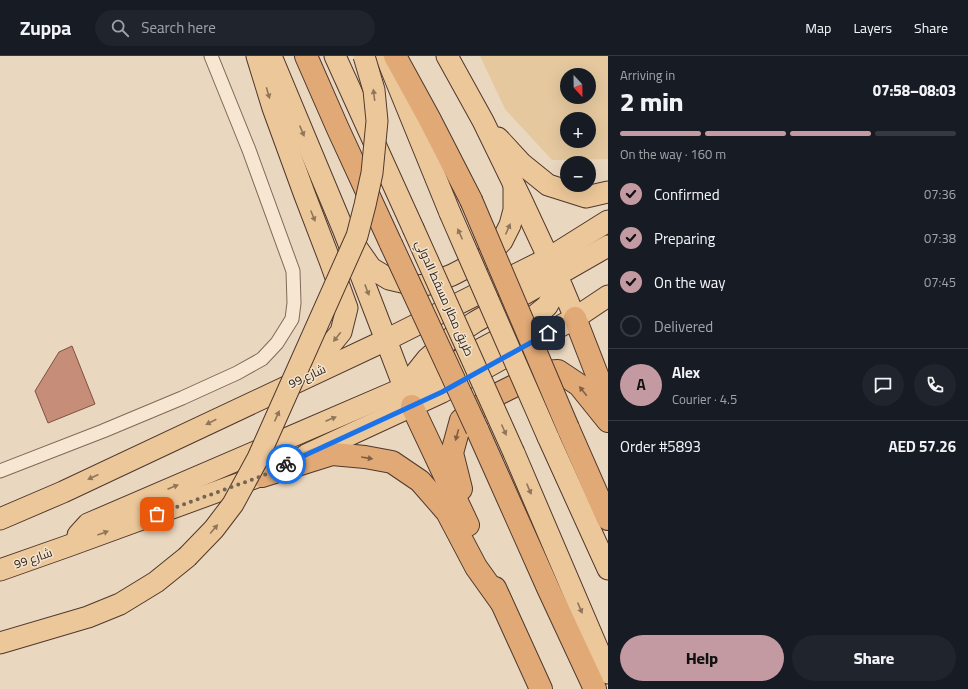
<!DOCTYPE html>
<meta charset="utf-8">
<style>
body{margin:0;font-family:Georgia,Cairo,serif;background:#20242c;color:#f1f3f6;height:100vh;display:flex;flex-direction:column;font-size:15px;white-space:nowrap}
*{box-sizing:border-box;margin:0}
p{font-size:13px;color:#9ea1a6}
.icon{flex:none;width:22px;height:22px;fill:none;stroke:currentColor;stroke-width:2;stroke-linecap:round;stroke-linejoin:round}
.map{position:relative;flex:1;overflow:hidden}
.panel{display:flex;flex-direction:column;background:#171b24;width:360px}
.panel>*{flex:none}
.needle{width:26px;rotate:158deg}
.buttons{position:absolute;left:560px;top:12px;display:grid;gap:8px}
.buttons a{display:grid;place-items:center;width:36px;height:36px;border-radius:50%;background:#171b24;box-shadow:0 4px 16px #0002;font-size:20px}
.pin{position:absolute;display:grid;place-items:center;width:34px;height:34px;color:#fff;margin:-17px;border-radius:8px;box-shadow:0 2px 6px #0006}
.courier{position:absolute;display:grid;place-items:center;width:40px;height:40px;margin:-20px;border:3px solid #1a73e8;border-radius:50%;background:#fff;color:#222;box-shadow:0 1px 5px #0007}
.headline em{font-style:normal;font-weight:800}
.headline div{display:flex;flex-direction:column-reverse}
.headline{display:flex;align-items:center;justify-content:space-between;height:68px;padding:0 12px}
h1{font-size:26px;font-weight:800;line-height:30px}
.bar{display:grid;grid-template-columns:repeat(4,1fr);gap:6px 4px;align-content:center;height:48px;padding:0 12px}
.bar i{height:5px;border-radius:3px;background:#363941}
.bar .active{background:#c49aa2}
.bar p{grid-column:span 4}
.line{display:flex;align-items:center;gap:10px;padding:0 12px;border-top:1px solid #363941}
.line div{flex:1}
.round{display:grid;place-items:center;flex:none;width:42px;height:42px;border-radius:21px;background:#20242c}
ol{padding:0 12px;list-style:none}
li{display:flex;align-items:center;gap:12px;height:44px}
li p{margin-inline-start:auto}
li .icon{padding:4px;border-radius:50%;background:#c49aa2;color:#111;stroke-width:4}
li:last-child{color:#9ea1a6}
li i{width:22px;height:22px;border:2px solid #363941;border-radius:50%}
.button{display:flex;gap:8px;margin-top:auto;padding:8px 12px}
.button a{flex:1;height:46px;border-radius:24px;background:#c49aa2;color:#111;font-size:16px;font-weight:800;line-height:46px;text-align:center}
.button a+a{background:#20242c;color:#f1f3f6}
header{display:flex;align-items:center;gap:24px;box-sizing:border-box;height:56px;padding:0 20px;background:#171b24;border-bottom:1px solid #363941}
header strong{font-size:19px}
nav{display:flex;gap:22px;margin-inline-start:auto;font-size:14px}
.search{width:280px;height:36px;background:#20242c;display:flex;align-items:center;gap:10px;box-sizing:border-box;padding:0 14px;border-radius:22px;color:#9ea1a6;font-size:15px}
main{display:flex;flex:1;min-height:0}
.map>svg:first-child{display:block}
</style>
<header>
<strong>Zuppa</strong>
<div class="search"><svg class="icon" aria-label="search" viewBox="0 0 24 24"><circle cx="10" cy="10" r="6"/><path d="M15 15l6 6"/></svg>Search here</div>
<nav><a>Map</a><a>Layers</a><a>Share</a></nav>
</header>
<main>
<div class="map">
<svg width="608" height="633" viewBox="0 0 608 633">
<rect width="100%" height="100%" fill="#ead7bf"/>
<!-- sand -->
<path fill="#e5c89e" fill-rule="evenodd" d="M480 0H608V103L552 104 505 53ZM567 19H589V41H567ZM567 63H589V85H567Z"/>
<!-- building -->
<polygon fill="#c68e78" stroke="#7f5141" points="72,290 95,348 48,367 35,335 59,296"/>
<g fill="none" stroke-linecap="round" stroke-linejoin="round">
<defs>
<polyline id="minor" points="0,415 103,375 182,342 237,317 262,303 277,287 292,263 294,247 293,215 249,94 211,0"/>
<g id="primary">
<polyline points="257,0 273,52 304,137 330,205 347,252 341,276 323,298 303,311"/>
<polyline points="271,0 344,175 386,284 409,344"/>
<polyline points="335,0 413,172"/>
<polyline points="386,0 450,157"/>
<polyline points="447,0 483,65 521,143 562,231 575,262"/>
<polyline points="498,82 522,108 548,129 586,141 608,136"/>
<polyline points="357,192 371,212 389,223 419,230 429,228 452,219 487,201 502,185 510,169 514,154 514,131"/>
<polyline points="407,328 427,303 451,282 475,266 608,190"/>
<polyline points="548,381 608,513"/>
<polyline points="514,397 608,617"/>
<polyline points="306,399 442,336 575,262 608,240"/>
<polyline points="0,463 63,436 386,284 549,202 608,165"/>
<polyline points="78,479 88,468 404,332 432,319 517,274 547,250 554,238 557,220"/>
<polyline points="0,514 68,490 257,421"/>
<polyline points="0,587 88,561 120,548 156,526 187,501"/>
</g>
<g id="trunk">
<polyline points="306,0 338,73 391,188"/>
<polyline points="395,0 429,62 471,144"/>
<polyline points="575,262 608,347"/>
<polyline points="412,350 468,469"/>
<polyline points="568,372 608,463"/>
<polyline points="477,373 548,532 595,633"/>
<polyline points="262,420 332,398 365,401 392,406 420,425 447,456 476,511 501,546"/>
<polyline points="461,433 452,397 461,364 496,339 542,316 558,315 579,329 608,365"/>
<polyline points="495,532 541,633"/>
</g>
</defs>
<!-- minor casing -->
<use href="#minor" stroke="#816959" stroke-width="15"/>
<!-- primary casing -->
<use href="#primary" stroke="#4f382d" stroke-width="23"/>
<!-- trunk casing -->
<use href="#trunk" stroke="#4f382d" stroke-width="24"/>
<!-- minor -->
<use href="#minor" stroke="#f6e6d2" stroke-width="13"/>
<!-- primary -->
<use href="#primary" stroke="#ecc799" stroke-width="21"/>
<!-- trunk -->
<use href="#trunk" stroke="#e0a976" stroke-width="22"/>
<defs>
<g id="primary-bridge">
<polyline points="450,157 548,381"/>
<polyline points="413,172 514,397"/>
<polyline points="187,501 214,473 233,448 258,402 357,180 365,149 372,117 377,65 374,34 364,0"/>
</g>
<g id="trunk-bridge">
<polyline points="471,144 568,372"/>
<polyline points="391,188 477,373"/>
</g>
</defs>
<!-- primary-bridge casing -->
<use href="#primary-bridge" stroke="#4f382d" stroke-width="23" stroke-linecap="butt"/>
<!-- trunk-bridge casing -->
<use href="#trunk-bridge" stroke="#4f382d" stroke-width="24" stroke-linecap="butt"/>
<!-- primary-bridge -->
<use href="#primary-bridge" stroke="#ecc799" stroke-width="21"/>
<!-- trunk-bridge -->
<use href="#trunk-bridge" stroke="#e0a976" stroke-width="22"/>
</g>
<!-- one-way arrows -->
<defs><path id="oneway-solid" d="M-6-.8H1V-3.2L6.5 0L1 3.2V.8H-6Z"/></defs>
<g fill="#8f765a">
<use href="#oneway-solid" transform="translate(268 37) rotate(74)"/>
<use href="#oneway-solid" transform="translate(374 39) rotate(-97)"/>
<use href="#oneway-solid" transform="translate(302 75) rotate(67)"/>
<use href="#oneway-solid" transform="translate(313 160) rotate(68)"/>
<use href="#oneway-solid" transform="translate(508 173) rotate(-66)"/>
<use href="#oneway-solid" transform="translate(460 178) rotate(-114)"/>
<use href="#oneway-solid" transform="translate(367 234) rotate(69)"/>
<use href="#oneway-solid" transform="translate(337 281) rotate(128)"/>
<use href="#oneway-solid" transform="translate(277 360) rotate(-66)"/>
<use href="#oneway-solid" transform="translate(331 363) rotate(-23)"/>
<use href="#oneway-solid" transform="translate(211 366) rotate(153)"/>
<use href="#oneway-solid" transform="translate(504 374) rotate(66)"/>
<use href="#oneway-solid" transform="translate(93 421) rotate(155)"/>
<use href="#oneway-solid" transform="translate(173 431) rotate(-23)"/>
<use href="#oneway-solid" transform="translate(529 433) rotate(67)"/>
<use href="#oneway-solid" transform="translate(214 473) rotate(-50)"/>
<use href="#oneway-solid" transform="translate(103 477) rotate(-20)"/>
<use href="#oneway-solid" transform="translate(580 552) rotate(67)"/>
</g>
<g fill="#806044">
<use href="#oneway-solid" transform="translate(583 335) rotate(-129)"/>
<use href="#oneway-solid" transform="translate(457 379) rotate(105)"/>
<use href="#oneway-solid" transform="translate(367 402) rotate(9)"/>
</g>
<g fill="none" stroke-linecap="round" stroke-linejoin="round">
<!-- done -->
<polyline stroke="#726355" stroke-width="4" stroke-dasharray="0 7.2" points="157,458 262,420 286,408"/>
<!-- route -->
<polyline stroke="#1a73e8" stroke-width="5" points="286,408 442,336 548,277"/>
</g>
<g text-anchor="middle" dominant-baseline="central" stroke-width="3" stroke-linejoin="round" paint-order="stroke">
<!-- street labels -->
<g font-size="12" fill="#32241c" stroke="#f2e3ce">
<text transform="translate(445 242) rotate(66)">طريق مطار مسقط الدولي</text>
<text transform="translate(307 320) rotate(-25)">99 شارع</text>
<text transform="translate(33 502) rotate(-19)">99 شارع</text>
</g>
</g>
</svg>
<div class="buttons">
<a><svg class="needle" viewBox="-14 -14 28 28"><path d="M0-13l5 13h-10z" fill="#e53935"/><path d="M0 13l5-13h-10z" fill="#9ea1a6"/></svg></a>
<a>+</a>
<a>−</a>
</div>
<div class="pin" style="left:157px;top:458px;background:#ea580c"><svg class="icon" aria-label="bag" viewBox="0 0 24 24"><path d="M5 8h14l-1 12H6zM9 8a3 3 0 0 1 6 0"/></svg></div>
<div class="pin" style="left:548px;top:277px;background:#1f2937"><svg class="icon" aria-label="home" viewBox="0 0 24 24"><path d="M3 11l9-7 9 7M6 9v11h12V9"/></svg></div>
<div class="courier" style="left:286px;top:408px"><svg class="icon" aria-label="bike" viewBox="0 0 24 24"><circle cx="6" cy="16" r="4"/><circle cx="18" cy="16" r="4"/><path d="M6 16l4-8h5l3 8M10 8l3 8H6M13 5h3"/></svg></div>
</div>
<section class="panel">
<div class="headline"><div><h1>2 min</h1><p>Arriving in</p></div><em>07:58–08:03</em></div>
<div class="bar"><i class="active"></i><i class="active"></i><i class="active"></i><i></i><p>On the way · 160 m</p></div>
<ol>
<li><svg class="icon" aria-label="check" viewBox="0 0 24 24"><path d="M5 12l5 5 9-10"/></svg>Confirmed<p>07:36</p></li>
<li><svg class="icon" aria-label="check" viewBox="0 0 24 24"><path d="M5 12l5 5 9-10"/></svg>Preparing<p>07:38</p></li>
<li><svg class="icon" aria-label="check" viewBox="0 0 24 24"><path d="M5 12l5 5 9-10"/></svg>On the way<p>07:45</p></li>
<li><i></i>Delivered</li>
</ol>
<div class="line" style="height:72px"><b class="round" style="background:#c49aa2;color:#111">A</b><div><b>Alex</b><p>Courier · 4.5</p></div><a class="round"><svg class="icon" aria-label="chat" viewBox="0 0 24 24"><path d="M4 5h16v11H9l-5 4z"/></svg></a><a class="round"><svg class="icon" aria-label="phone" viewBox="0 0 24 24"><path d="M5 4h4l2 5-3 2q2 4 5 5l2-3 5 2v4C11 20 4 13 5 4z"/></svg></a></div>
<div class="line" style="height:52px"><div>Order #5893</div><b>AED 57.26</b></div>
<div class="button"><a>Help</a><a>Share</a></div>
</section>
</main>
